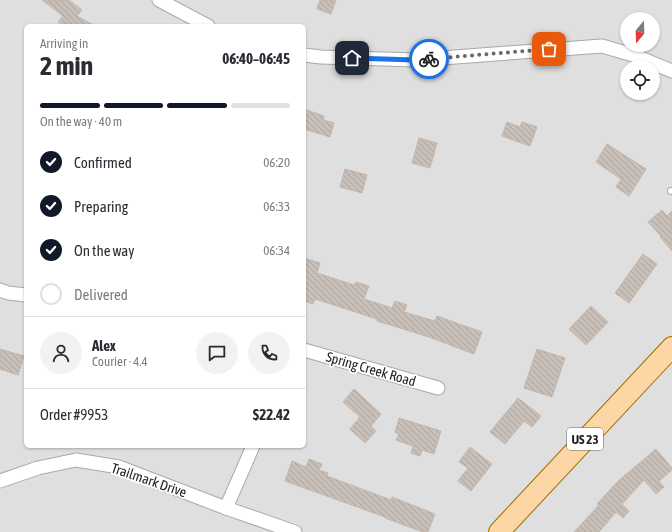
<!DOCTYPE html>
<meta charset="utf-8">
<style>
body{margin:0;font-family:"Asap Condensed",sans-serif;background:#f2f2f3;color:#2b2b33;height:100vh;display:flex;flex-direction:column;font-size:15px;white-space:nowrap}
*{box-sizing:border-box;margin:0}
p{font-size:13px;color:#7c7c81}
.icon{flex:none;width:22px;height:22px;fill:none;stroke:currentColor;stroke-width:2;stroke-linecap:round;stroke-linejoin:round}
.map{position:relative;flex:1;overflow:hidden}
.drawer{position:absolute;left:24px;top:24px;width:282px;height:424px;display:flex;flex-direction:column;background:#fff;border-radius:6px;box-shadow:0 1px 3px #0004}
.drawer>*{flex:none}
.needle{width:26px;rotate:199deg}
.controls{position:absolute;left:620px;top:12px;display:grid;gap:8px}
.controls a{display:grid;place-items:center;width:40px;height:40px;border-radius:50%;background:#fff;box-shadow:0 1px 3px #0004;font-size:20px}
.pin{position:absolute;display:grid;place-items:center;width:34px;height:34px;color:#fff;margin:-17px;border-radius:8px;box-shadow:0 2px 6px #0006}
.courier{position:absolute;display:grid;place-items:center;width:40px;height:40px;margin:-20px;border:3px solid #1a73e8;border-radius:50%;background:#fff;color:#222;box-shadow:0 1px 5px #0007}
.headline em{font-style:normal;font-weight:700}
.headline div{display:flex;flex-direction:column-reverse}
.headline{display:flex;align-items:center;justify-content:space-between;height:68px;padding:0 16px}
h1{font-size:26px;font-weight:700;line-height:30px}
.bar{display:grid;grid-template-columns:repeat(4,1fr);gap:6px 4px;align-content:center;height:48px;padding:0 16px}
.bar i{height:5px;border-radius:3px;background:#e1e1e2}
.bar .on{background:#111827}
.bar p{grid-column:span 4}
.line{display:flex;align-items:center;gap:10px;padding:0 16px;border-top:1px solid #e1e1e2}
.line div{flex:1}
.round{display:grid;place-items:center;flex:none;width:42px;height:42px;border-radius:21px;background:#f2f2f3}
ol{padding:0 16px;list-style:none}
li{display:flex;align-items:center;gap:12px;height:44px}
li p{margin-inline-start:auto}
li .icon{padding:4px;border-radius:50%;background:#111827;color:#fff;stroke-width:4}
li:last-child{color:#7c7c81}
li i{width:22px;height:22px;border:2px solid #e1e1e2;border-radius:50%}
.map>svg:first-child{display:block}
</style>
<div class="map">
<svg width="672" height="532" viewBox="0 0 672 532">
<defs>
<pattern id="building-back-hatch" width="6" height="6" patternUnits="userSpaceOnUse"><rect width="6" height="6" fill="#c7bfb8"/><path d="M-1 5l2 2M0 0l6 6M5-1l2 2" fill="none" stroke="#aba49e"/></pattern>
</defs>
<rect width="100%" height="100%" fill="#f2efe9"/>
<!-- residential -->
<path fill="#e0dfdf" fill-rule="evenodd" d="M0 0H672V532H0ZM627 19H653V45H627ZM26 26H304V446H26ZM627 67H653V93H627Z"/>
<!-- building -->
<g fill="url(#building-back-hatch)" stroke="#c4b6ab">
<polygon points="42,0 69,0 82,10 77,16 95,26 64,26 58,22 63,16"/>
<polygon points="320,0 336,0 331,14 317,9"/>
<polygon points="304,109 324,116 323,120 334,123 330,137 304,129"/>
<polygon points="507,122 520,127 522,122 537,127 530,146 502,136"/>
<polygon points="419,138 437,143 430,168 412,163"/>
<polygon points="607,144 646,169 629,196 616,187 621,179 596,162"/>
<polygon points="345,169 367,175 362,193 340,187"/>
<polygon points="662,210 667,216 672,211 672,251 660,237 661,236 648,222"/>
<polygon points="643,254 657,264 629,303 615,293"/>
<polygon points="304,258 320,263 317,273 354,285 356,282 369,286 364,299 392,308 395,301 407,305 404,312 435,321 437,316 482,332 474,354 429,337 377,321 377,319 315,299 313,304 304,301"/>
<polygon points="591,306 608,322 586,345 569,329"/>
<polygon points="0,349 24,356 18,375 0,369"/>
<polygon points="537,349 565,358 552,397 524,388"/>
<polygon points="354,389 381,414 371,426 376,431 365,443 350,429 360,417 343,402"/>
<polygon points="518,398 541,416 532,427 524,421 505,444 490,432"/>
<polygon points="399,418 441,431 434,454 422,450 420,456 411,453 413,446 396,440 399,434 395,432"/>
<polygon points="470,447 492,464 471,491 458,481 468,468 459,462"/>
<polygon points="656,449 672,468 672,470 659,481 664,487 656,494 644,480 622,504 629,511 623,518 616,512 599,532 574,532 599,505 597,504 618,481"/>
<polygon points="309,459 322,464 319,470 328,473 327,476 391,500 392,497 435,514 428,532 423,532 385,518 385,517 285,481 292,461 306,467"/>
</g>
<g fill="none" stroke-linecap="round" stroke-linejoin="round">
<defs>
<polyline id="lane" points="671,191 672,191"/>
<g id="street">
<polyline points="159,0 208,26"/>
<polyline points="304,55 321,57 415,60 602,46 633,55 672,71"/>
<polyline points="0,290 8,293 26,295"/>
<polyline points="304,350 438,388"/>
<polyline points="0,481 38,468 76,460 119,467 226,508 295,532"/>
<polyline points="226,508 253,446"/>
</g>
<polyline id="primary" points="499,532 672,347"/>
</defs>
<!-- lane casing -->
<use href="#lane" stroke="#a9a9a9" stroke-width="8"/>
<!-- street casing -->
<use href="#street" stroke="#a9a9a9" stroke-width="15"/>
<!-- primary casing -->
<use href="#primary" stroke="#a06b00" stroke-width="22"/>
<!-- lane -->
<use href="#lane" stroke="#fff" stroke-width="6"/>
<!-- street -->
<use href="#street" stroke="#fff" stroke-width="13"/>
<!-- primary -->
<use href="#primary" stroke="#fcd6a4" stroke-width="20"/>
</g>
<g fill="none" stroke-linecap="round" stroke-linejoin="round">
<!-- done -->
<polyline stroke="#6b6a68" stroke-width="4" stroke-dasharray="0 7.2" points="429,59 549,49"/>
<!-- route -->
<polyline stroke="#1a73e8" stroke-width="5" points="352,58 415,60 429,59"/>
</g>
<g text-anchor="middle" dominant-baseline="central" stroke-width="3.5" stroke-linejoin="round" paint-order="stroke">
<!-- shield labels -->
<rect fill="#fff" stroke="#646464" stroke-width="1" x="567" y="428" width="36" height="22" rx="3"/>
<g font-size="13" font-weight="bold" fill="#222">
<text x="585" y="439">US 23</text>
</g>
<!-- street labels -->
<g font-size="14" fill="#222" stroke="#fff">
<text transform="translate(371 369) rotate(16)">Spring Creek Road</text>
<text transform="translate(149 480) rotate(19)">Trailmark Drive</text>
</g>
</g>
</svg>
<div class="controls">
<a><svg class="needle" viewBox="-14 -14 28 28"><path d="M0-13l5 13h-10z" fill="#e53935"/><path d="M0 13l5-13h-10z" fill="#7c7c81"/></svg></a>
<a><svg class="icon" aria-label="locate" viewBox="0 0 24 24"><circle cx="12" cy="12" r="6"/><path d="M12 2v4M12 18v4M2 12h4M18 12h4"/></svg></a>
</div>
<div class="pin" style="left:549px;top:49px;background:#ea580c"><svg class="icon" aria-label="bag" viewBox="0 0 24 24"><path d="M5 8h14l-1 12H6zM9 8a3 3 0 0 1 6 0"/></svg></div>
<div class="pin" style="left:352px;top:58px;background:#1f2937"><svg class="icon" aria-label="home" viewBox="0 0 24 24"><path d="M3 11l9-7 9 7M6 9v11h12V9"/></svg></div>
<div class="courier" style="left:429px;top:59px"><svg class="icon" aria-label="bike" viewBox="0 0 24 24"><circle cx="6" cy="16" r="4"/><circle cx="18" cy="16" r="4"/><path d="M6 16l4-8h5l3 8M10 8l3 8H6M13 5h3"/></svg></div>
<section class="drawer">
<div class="headline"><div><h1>2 min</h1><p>Arriving in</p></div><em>06:40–06:45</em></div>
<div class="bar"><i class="on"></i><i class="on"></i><i class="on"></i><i></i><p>On the way · 40 m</p></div>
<ol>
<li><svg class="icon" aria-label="check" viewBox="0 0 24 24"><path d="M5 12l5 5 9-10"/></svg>Confirmed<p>06:20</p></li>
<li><svg class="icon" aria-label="check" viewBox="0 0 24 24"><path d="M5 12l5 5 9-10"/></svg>Preparing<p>06:33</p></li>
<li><svg class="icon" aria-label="check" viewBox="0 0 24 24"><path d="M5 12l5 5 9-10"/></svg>On the way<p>06:34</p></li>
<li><i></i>Delivered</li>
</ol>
<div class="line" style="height:72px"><a class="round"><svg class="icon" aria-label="person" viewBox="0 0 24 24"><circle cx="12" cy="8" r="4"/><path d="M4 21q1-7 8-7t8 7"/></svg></a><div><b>Alex</b><p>Courier · 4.4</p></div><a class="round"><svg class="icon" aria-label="chat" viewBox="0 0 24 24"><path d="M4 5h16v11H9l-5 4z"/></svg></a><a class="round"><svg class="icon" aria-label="phone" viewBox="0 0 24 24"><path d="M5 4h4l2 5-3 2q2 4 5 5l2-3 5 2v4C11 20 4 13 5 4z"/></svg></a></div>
<div class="line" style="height:52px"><div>Order #9953</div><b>$22.42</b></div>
</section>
</div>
